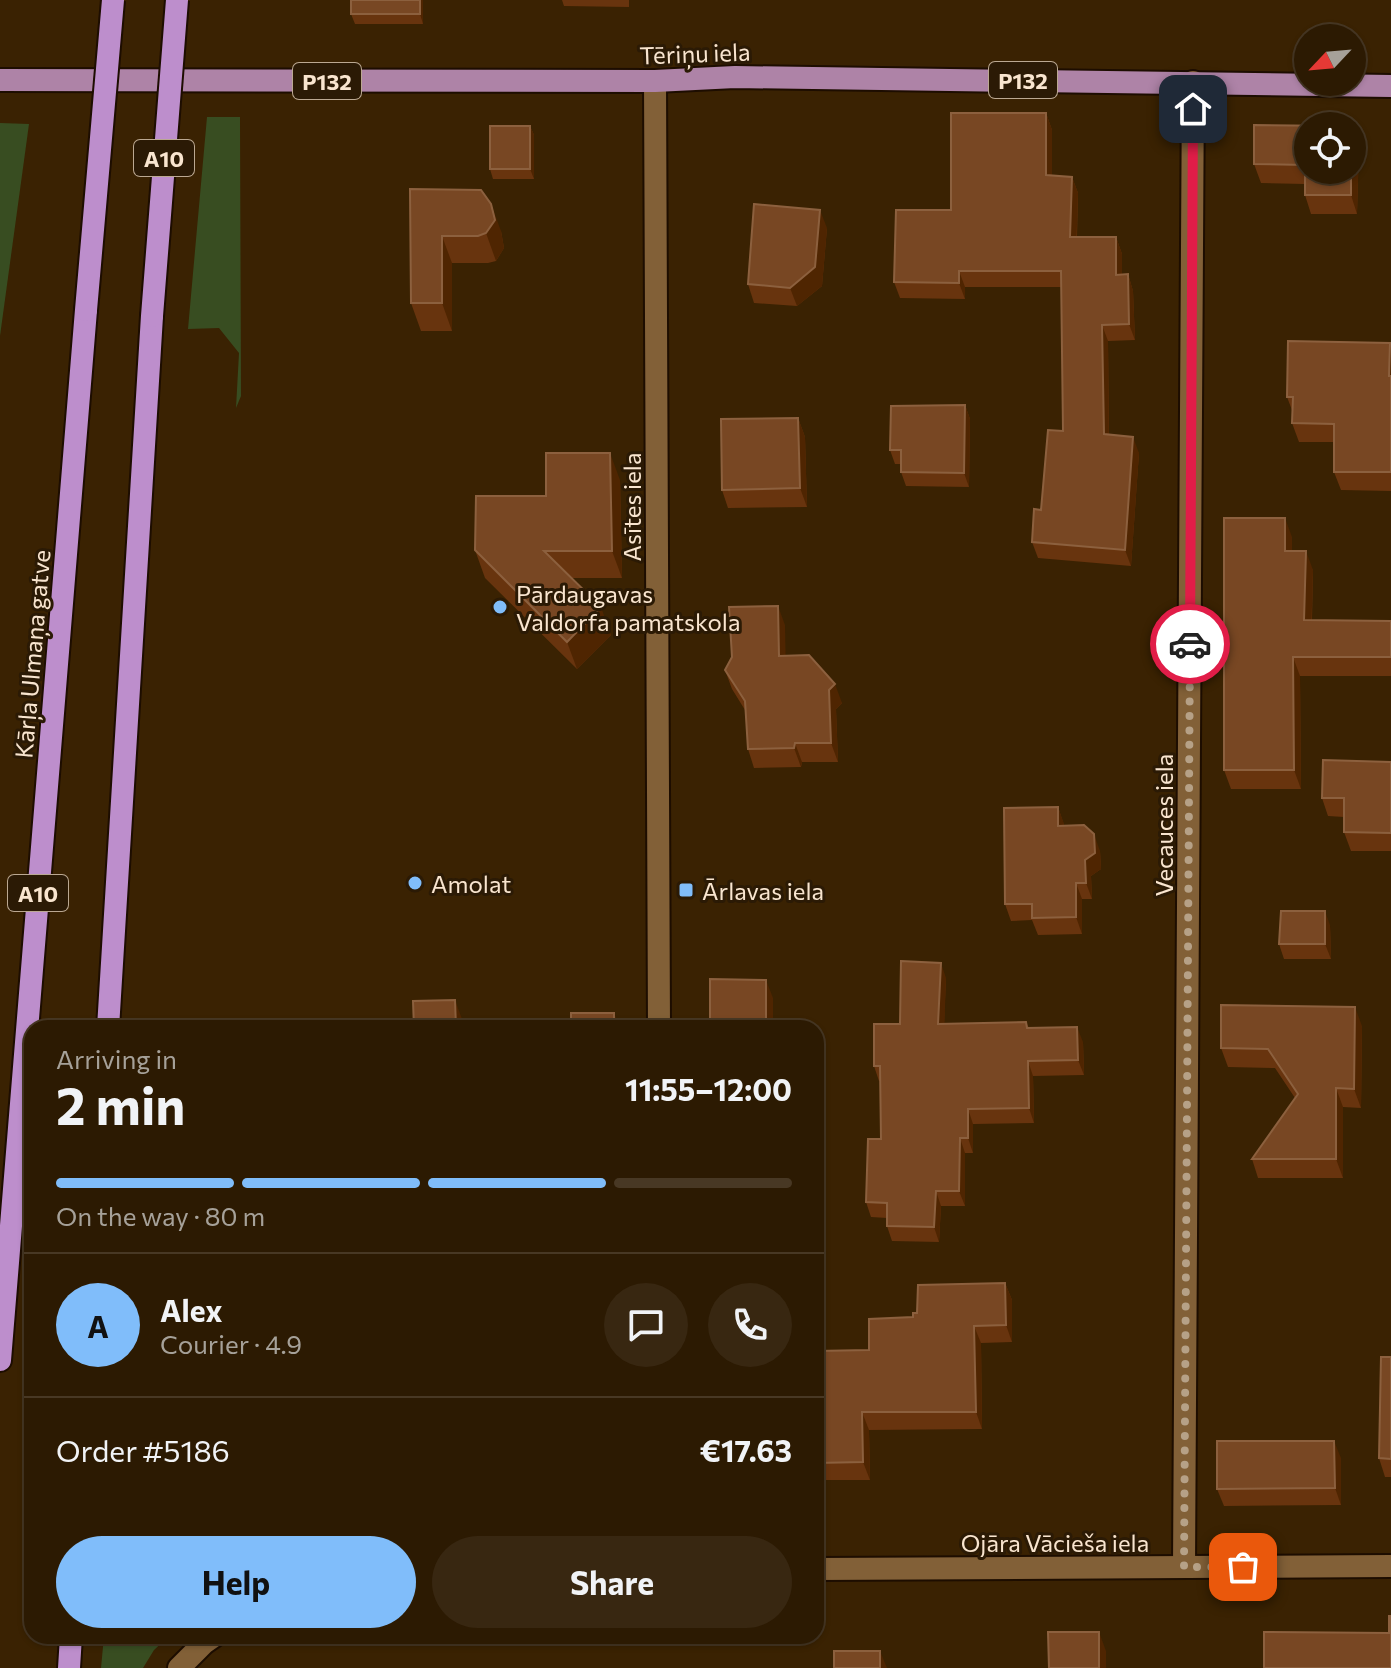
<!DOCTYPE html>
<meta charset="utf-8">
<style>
body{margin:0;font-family:Commissioner,sans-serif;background:#382711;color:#f1f3f6;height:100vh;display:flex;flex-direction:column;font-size:30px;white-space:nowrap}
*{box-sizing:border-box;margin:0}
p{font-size:26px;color:#a6a199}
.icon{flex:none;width:44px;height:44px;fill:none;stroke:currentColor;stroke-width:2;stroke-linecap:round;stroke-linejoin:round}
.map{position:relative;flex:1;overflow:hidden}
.drawer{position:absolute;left:24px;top:1020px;width:800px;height:624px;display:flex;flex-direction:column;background:#2c1a02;border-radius:24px;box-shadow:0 2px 6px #0004,0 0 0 2px #483824}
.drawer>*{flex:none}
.needle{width:52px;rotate:244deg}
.tools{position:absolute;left:1294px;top:24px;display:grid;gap:16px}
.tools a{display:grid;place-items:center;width:72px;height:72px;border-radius:50%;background:#2c1a02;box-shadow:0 2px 6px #0004,0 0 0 2px #483824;font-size:40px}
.pin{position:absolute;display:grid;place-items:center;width:68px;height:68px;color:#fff;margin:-34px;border-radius:16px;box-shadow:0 4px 12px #0006}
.courier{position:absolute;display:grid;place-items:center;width:80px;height:80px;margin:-40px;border:6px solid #e11d48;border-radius:50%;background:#fff;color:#222;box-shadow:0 2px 10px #0007}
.summary em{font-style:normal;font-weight:700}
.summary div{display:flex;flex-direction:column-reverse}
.summary{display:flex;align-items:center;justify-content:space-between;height:136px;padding:0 32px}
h1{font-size:52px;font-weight:700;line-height:60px}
.bar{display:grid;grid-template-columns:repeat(4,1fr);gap:12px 8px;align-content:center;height:96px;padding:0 32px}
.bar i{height:10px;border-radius:6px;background:#483824}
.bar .selected{background:#80bdfa}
.bar p{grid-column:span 4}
.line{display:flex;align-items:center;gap:20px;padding:0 32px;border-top:2px solid #483824}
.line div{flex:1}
.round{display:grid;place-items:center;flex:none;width:84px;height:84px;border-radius:42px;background:#382711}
.cta{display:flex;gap:16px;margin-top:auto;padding:16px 32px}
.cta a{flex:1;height:92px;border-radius:48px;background:#80bdfa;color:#111;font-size:32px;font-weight:700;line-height:92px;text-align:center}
.cta a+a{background:#382711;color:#f1f3f6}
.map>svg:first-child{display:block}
</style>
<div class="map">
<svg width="1391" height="1668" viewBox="0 0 1391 1668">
<rect width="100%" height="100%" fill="#3a2202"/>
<!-- green -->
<g fill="#384d21">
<polygon points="207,117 240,117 241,396 236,408 239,353 219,328 188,329"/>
<polygon points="0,123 29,124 0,336"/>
<polygon points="104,1636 169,1636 154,1650 143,1668 101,1668"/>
</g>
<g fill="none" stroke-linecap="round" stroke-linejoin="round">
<defs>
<g id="minor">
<polyline points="655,81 659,1028"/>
<polyline points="1184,1567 1193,82"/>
</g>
<g id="secondary">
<polyline points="816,1569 1391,1566"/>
<polyline points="179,1668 204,1643 214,1636"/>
</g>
<polyline id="primary" points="0,80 655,81 735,77 1391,86"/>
<g id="trunk">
<polyline points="108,1028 152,316"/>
<polyline points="0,1360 86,310"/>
<polyline points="69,1668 71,1636"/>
</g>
</defs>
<!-- minor casing -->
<use href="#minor" stroke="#1d0d00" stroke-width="26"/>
<!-- secondary casing -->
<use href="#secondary" stroke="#1d0d00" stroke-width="26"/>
<!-- primary casing -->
<use href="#primary" stroke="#1d0d00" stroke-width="26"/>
<!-- trunk casing -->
<use href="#trunk" stroke="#1d0d00" stroke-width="26"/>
<!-- minor -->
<use href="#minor" stroke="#826037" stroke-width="22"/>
<!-- secondary -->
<use href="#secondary" stroke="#826037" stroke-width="22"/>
<!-- primary -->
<use href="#primary" stroke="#ae83a7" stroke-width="22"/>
<!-- trunk -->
<use href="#trunk" stroke="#bd8ecc" stroke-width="22"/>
<defs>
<g id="trunk-bridge">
<polyline points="86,310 113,0"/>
<polyline points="152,316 177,0"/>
</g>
</defs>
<!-- trunk-bridge casing -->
<use href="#trunk-bridge" stroke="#1d0d00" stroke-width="26" stroke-linecap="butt"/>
<!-- trunk-bridge -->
<use href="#trunk-bridge" stroke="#bd8ecc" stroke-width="22"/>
</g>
<!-- wall -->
<g fill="#68340e">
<polygon points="423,0 423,24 355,24 351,14"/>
<polygon points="562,0 629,0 629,7 564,6"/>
<polygon points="1046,113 1052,130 1052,176 1072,177 1078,193 1077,237 1116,237 1122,254 1122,275 1128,274 1133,291 1135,340 1108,341 1109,435 1139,453 1131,566 1038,558 1032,542 1063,431 1061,287 965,287 965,299 900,298 894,282 951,210"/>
<polygon points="530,126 534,135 534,179 493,179 490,169"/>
<polygon points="1359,145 1357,214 1311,214 1305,195 1305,184 1261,183 1254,164"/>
<polygon points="410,189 501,231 504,248 496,261 488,263 452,263 452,331 421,331 411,303"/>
<polygon points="827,228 822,286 797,306 754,303 748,284"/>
<polygon points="1390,343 1391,346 1391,491 1341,490 1334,472 1334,442 1299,442 1292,423 1292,410 1287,397"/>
<polygon points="965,405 970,419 969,487 906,486 901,472 901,464 895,464 890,450"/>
<polygon points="798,418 805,437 807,507 728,508 722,490"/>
<polygon points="620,480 622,578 572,578 611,635 577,669 485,578 475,550 546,496"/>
<polygon points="1292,537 1292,551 1313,570 1312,620 1391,621 1391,676 1300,676 1301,789 1231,789 1224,770"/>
<polygon points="785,625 785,656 842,703 836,709 838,762 802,762 801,767 754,768 748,749 745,710 732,689 725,670"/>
<polygon points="1391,762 1391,851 1351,851 1344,832 1344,817 1328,816 1322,798"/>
<polygon points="1058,807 1064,825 1100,851 1101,869 1091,876 1092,899 1082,899 1082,934 1038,935 1032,920 1011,921 1005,904"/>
<polygon points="1330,925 1331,959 1284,959 1279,944"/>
<polygon points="946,978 944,1024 1026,1022 1029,1028 1083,1042 1084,1075 1033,1076 1034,1123 973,1124 973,1153 965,1153 965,1206 941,1206 939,1242 892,1241 887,1226 887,1218 871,1217 866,1202 881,1139 880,1081 879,1081 874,1066 900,1024"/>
<polygon points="1362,1026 1361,1108 1343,1107 1343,1178 1258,1178 1252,1159 1295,1098 1275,1068 1228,1067 1221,1048"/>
<polygon points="1005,1283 1012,1300 1012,1342 981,1343 982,1429 869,1430 870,1480 816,1480 816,1351 869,1350 913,1317 917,1313"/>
<polygon points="1391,1357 1391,1477 1385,1477 1379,1458"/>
<polygon points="1341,1458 1341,1505 1224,1506 1217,1489"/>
</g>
<!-- shaded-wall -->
<g fill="#4f2501">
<polygon points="420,0 423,0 423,24 420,14"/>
<polygon points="1046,113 1052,130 1052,191 1046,175"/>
<polygon points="530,126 534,135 534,179 530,169"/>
<polygon points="1352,126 1359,145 1357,214 1351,195"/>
<polygon points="1072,177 1078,193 1076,254 1070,237"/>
<polygon points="491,204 501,231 504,248 496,261 486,233"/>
<polygon points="820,210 827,228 822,286 797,306 790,288"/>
<polygon points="442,236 452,263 452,331 442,303"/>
<polygon points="1116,237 1122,254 1122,291 1116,275"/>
<polygon points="959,271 965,287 965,299 959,283"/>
<polygon points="1128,274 1133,291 1135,340 1129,324"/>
<polygon points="1102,325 1108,341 1109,451 1104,434"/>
<polygon points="1390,343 1391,346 1391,381 1389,376"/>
<polygon points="965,405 970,419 969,487 964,473"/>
<polygon points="798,418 805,437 807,507 800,488"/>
<polygon points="1133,437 1139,453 1131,566 1125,550"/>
<polygon points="610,453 620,480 622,578 612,551"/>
<polygon points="1285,518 1292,537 1292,570 1285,551"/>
<polygon points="1306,551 1313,570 1311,639 1304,620"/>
<polygon points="778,606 785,625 786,675 779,656"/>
<polygon points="601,607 611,635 577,669 567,642"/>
<polygon points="1293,657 1300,676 1301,789 1294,770"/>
<polygon points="835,684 842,703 836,709 838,762 831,743 829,690"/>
<polygon points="795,743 802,762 801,767 794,748"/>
<polygon points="1058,807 1064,824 1064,842 1058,826"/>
<polygon points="1094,834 1100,851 1101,869 1091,876 1092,899 1086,883 1085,860"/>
<polygon points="1076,883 1082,899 1082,934 1076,917"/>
<polygon points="1325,911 1330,925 1331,959 1325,944"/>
<polygon points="941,963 946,978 944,1039 938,1024"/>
<polygon points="766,980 773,998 773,1028 766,1028"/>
<polygon points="455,1000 462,1019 462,1028 456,1028"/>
<polygon points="1355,1007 1362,1026 1361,1108 1354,1089"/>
<polygon points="614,1013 620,1028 614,1028"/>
<polygon points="1077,1027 1083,1042 1084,1075 1078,1060"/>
<polygon points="1028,1061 1033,1076 1034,1123 1029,1108"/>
<polygon points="1336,1088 1343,1107 1343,1178 1336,1159"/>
<polygon points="968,1109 973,1124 973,1153 968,1138"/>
<polygon points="960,1138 965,1153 965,1206 959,1191"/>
<polygon points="936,1191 941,1206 939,1242 934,1227"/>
<polygon points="1005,1283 1012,1300 1012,1342 1006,1325"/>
<polygon points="974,1326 981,1343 982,1429 976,1412"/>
<polygon points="862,1412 869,1430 870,1480 863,1462"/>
<polygon points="1334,1441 1341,1458 1341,1505 1335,1488"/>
<polygon points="1099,1632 1106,1651 1106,1668 1099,1668"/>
<polygon points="880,1651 887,1668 880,1668"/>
</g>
<!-- building -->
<g fill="#784723" stroke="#8c603e" stroke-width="2">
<rect x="351" y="0" width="69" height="14"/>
<polygon points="951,113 1046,113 1046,175 1072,177 1070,237 1116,237 1116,275 1128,274 1129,324 1102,325 1104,434 1133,437 1125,550 1032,542 1034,509 1041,510 1048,430 1063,431 1061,271 959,271 959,283 894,282 896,210 951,210"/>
<polygon points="1254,125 1340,126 1308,126 1308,170 1351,170 1351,195 1305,195 1305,165 1254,164"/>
<rect x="490" y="126" width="40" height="43"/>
<polygon points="410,189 481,190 491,204 495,220 486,233 478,236 442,236 442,303 411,303"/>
<polygon points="754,204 820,210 815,267 790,288 748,284"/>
<polygon points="1288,341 1390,343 1389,376 1391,376 1391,472 1334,472 1334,424 1292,423 1293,397 1287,397"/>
<polygon points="965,405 964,473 901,472 901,450 890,450 891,406"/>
<polygon points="798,418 800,488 722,490 721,419"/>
<polygon points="546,453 610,453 612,551 544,551 601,607 567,642 475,550 476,496 546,496"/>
<polygon points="1224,518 1285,518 1285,551 1306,551 1304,620 1391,621 1391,657 1293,657 1294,770 1224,770"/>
<polygon points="778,606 779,656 809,655 835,684 829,690 831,743 795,743 794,748 748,749 745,701 725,670 732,657 729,607"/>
<polygon points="1323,760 1391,762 1391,833 1344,832 1344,798 1322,798"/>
<polygon points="1058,807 1058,826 1084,825 1094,834 1095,853 1085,860 1086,883 1076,883 1076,917 1032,918 1032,904 1005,904 1004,808"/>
<polygon points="1281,911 1325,911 1325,944 1279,944"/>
<polygon points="901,961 941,963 938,1024 1026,1022 1027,1028 1077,1027 1078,1060 1028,1061 1029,1108 968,1109 968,1138 960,1138 959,1191 936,1191 934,1227 887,1226 887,1203 866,1202 868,1139 881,1139 880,1066 874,1066 874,1024 900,1024"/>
<polygon points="710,979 766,980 766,1028 710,1028"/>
<polygon points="455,1000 456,1028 414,1028 413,1001"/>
<polygon points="1221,1005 1355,1007 1354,1089 1336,1088 1336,1159 1252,1159 1298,1094 1268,1049 1221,1048"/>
<rect x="571" y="1013" width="43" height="15"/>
<polygon points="1005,1283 1006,1325 974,1326 976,1412 862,1412 863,1462 816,1463 816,1351 869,1350 869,1319 913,1317 913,1313 917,1313 918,1285"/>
<polygon points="1381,1357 1391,1357 1391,1459 1379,1458"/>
<polygon points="1217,1441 1334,1441 1335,1488 1217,1489"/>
<polygon points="1389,1616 1391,1616 1391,1668 1264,1668 1264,1632 1389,1633"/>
<polygon points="1048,1632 1099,1632 1099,1668 1049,1668"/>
<rect x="834" y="1651" width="46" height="17"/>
</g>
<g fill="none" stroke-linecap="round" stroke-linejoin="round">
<!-- done -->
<polyline stroke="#b6a187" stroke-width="8" stroke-dasharray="0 14.4" points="1190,644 1184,1567 1243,1567"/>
<!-- route -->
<polyline stroke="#e11d48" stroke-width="10" points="1190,644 1193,109"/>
</g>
<!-- markers -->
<g fill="#80bdfa" stroke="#2b1a05" stroke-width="3">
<circle cx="500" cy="607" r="8"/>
<circle cx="415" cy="883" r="8"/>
<rect x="678" y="882" width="16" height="16" rx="4"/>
</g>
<g text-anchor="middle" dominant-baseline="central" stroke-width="6" stroke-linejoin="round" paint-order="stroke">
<!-- shield labels -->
<g fill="#2b1a05" stroke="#bba892" stroke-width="2">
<rect x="989" y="62" width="68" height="36" rx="6"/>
<rect x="293" y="63" width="68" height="36" rx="6"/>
<rect x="134" y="140" width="60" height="36" rx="6"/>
<rect x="8" y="875" width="60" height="36" rx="6"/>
</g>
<g font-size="22" font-weight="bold" fill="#f9e5cf">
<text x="1023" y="80">P132</text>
<text x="327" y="81">P132</text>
<text x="164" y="158">A10</text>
<text x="38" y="893">A10</text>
</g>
<!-- street labels -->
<g font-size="24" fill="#f9e5cf" stroke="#2b1a05">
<text transform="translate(695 53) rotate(-2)">Tēriņu iela</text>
<text transform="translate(631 507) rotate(-90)">Asītes iela</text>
<text transform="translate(32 654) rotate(-85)">Kārļa Ulmaņa gatve</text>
<text transform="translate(1163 825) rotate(-90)">Vecauces iela</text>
<text x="1055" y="1542">Ojāra Vācieša iela</text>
</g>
<!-- poi labels -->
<g font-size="24" fill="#f9e5cf" stroke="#2b1a05" text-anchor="start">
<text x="516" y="593">Pārdaugavas<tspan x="516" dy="28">Valdorfa pamatskola</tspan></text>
<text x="431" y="883">Amolat</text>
<text x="702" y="890">Ārlavas iela</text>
</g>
</g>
</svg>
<div class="tools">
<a><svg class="needle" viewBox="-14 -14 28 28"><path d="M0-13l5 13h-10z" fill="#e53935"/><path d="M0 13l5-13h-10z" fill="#a6a199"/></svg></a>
<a><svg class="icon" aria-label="locate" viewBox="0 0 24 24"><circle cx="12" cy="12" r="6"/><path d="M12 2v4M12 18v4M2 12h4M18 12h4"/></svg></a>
</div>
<div class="pin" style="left:1243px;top:1567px;background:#ea580c"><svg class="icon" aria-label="bag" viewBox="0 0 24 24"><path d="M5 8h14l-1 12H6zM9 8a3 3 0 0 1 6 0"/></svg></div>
<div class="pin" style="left:1193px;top:109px;background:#1f2937"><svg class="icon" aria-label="home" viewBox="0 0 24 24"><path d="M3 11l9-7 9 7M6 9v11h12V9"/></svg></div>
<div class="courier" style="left:1190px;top:644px"><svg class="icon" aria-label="car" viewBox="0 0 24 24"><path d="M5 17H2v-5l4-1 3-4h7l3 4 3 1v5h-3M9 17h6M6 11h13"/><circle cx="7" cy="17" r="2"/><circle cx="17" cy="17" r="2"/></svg></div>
<section class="drawer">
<div class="summary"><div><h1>2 min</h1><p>Arriving in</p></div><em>11:55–12:00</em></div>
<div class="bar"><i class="selected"></i><i class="selected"></i><i class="selected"></i><i></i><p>On the way · 80 m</p></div>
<div class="line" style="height:144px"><b class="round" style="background:#80bdfa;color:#111">A</b><div><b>Alex</b><p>Courier · 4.9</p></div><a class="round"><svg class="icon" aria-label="chat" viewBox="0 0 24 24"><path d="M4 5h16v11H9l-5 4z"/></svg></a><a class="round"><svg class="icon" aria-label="phone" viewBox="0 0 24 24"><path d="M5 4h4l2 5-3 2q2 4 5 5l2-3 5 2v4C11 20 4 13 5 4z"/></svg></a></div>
<div class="line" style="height:104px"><div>Order #5186</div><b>€17.63</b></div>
<div class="cta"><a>Help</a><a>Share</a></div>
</section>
</div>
